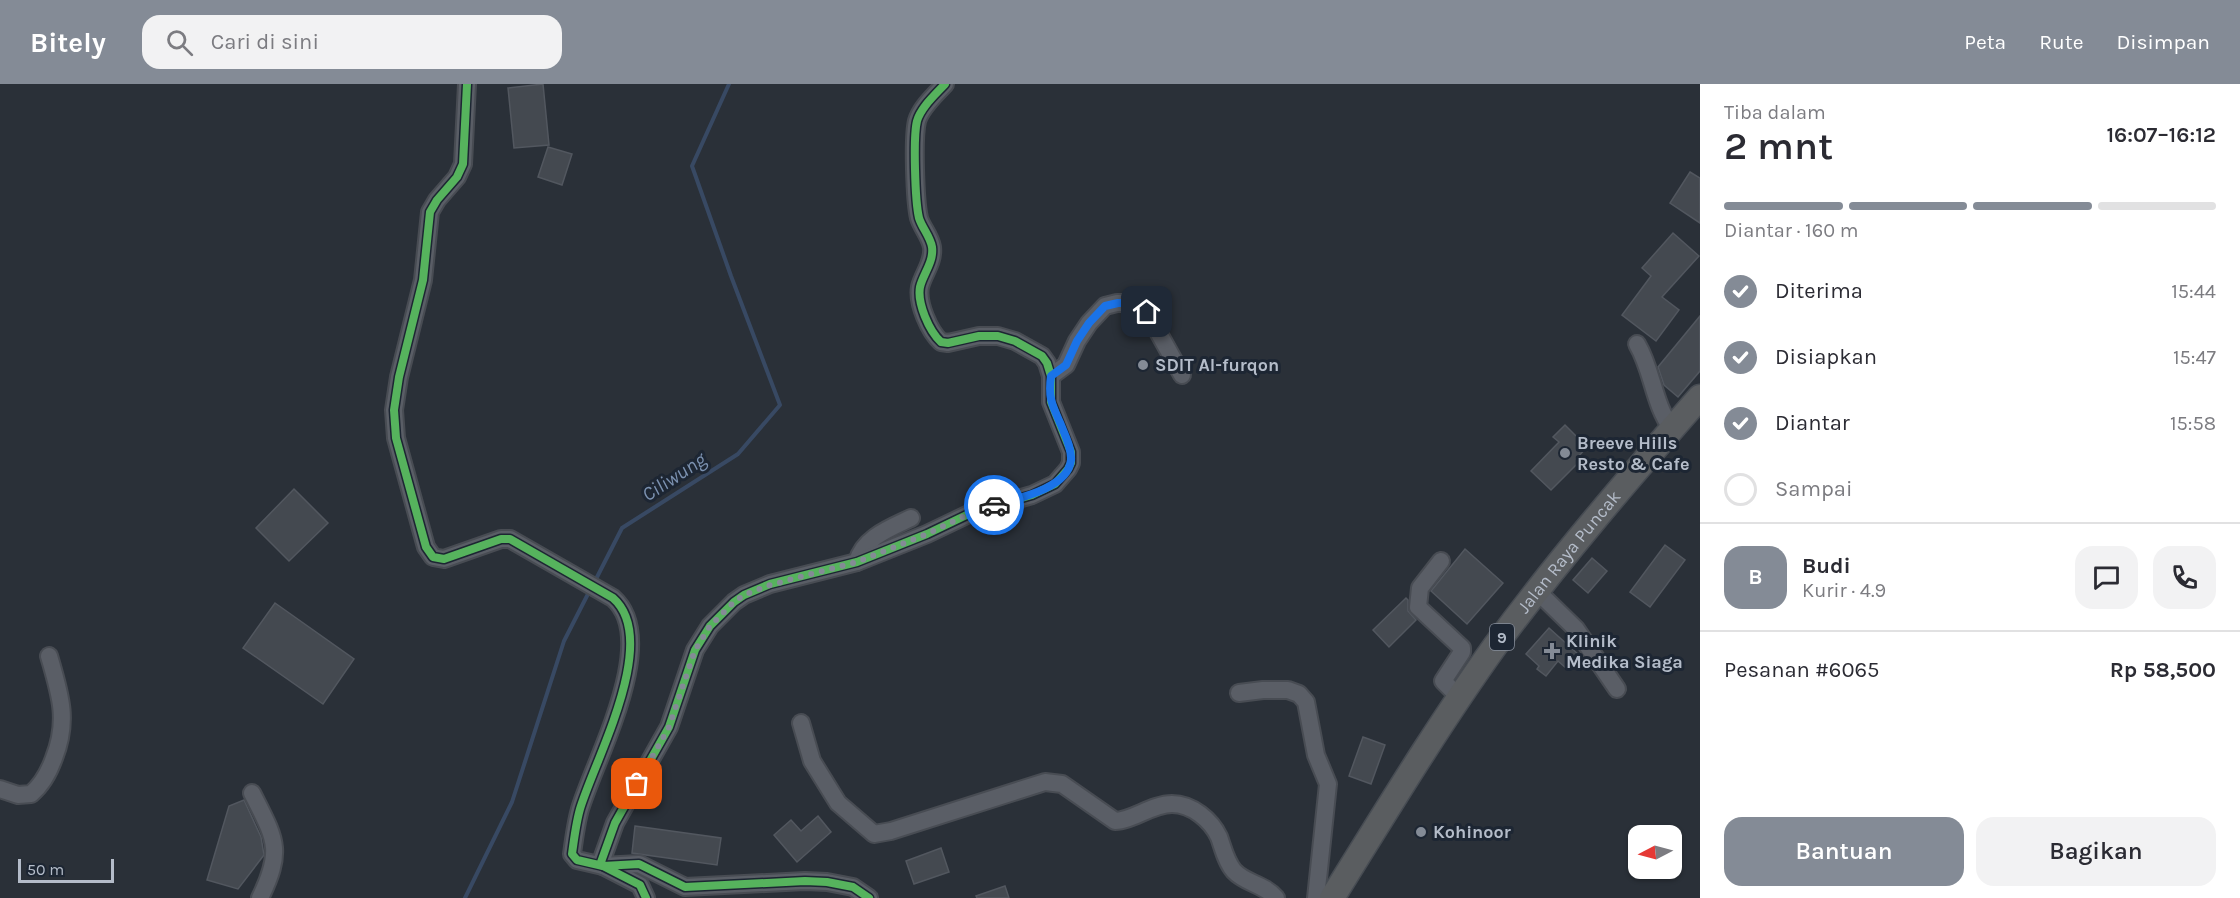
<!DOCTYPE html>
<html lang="id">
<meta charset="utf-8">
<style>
body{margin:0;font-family:Karla,sans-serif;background:#f2f2f3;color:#2b2b33;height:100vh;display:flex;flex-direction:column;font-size:22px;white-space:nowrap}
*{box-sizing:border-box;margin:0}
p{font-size:20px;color:#7c7c81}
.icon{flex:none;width:33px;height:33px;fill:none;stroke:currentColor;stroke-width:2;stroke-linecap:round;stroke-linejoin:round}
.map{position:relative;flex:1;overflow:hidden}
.drawer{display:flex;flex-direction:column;background:#fff;width:540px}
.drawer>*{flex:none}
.needle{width:39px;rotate:264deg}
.controls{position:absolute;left:1628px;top:741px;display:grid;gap:12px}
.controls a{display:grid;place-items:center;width:54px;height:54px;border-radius:12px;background:#fff;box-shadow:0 2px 4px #0004;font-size:30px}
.scale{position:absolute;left:18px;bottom:15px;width:96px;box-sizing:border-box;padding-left:6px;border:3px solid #b4bcc9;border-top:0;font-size:16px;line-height:21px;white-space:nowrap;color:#b4bcc9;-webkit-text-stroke:4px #1d2633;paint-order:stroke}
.pin{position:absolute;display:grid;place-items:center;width:51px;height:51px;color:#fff;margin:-26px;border-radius:12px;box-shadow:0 3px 9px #0006}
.courier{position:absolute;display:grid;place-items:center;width:60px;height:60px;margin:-30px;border:4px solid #1a73e8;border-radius:50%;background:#fff;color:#222;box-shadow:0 2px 8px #0007}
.headline em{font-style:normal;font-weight:600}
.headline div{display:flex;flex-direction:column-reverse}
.headline{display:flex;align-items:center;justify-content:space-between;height:102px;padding:0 24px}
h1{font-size:39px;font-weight:600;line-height:45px}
.bar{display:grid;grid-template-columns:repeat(4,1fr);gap:9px 6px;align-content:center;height:72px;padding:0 24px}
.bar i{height:8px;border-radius:4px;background:#e1e1e2}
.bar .on{background:#848b96}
.bar p{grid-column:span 4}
.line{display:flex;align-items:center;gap:15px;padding:0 24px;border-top:2px solid #e1e1e2}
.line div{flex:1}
.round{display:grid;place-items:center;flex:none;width:63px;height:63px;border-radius:18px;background:#f2f2f3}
ol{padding:0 24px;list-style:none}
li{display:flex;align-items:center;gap:18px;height:66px}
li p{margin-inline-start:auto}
li .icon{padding:6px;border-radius:50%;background:#848b96;color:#fff;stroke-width:4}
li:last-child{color:#7c7c81}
li i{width:33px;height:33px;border:3px solid #e1e1e2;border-radius:50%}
.primary-button{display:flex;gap:12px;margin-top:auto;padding:12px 24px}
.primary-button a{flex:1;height:69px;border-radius:18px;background:#848b96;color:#fff;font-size:24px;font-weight:600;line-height:69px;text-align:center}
.primary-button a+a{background:#f2f2f3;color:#2b2b33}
header{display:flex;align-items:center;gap:36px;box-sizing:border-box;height:84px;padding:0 30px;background:#848b96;color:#fff}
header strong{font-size:28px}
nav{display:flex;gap:33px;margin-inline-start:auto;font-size:21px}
.search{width:420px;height:54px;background:#f2f2f3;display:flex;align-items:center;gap:15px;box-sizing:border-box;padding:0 21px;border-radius:18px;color:#7c7c81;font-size:22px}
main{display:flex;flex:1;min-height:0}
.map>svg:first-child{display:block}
</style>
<header>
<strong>Bitely</strong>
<div class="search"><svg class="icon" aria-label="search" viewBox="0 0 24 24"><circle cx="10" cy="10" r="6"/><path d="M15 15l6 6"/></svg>Cari di sini</div>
<nav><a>Peta</a><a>Rute</a><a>Disimpan</a></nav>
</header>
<main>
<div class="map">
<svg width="1700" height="814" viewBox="0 0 1700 814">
<rect width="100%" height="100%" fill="#2a3038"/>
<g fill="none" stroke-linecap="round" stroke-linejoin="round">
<!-- stream -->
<g stroke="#384963" stroke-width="4">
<polyline points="594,499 622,444 738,370 780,321 731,192 692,82 729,0"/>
<polyline points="465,814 512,718 564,557 590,506"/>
</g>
</g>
<!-- building -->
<g fill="#444950" stroke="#52575f" stroke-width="1.5">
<polygon points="543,0 549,61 514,64 508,4"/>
<polygon points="548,63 572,70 562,101 538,93"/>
<polygon points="1690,88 1700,94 1700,139 1670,119"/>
<polygon points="1673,149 1699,172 1662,213 1679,226 1656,257 1622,231 1651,192 1642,184"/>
<polygon points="1700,232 1700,287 1678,313 1664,301 1658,283"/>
<polygon points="1565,341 1587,363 1576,375 1579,378 1551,406 1531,387 1559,358 1553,353"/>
<polygon points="294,405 328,439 289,477 256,444"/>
<polygon points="1665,461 1685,476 1650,523 1630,508"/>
<polygon points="1465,465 1503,499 1467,540 1431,507"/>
<polygon points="1592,474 1607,487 1588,509 1573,496"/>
<polygon points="1406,514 1408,516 1408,527 1416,536 1389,563 1373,546"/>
<polygon points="275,519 354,575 323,620 243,564"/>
<polygon points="1549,544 1579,571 1567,585 1558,577 1546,592 1537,585 1539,582 1526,570"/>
<polygon points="1363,653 1385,661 1371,700 1349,692"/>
<polygon points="244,716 261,753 264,771 238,805 207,796 229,722"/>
<polygon points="818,732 831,748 797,778 774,751 791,736 801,747"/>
<polygon points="635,742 721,754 717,781 632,769"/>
<polygon points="941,764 949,788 914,800 906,777"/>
<polygon points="1005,802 1009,814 977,814 976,812"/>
</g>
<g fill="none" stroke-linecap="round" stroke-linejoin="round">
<defs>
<g id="minor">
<path d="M467 0 463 80 457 93 437 116 430 128 423 196 399 293 394 326 396 354 426 463 433 473 444 475 501 455H510L613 514C661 556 595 675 580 725 576 739 574 755 572 770L577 776 603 782 640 801 646 814"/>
<path d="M1637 260C1653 287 1653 319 1672 345"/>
<polyline points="1051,292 1066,281 1077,257 1089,239 1105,222 1117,219 1130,219 1140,221 1147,228 1182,291"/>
<polyline points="1441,477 1420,504 1418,523 1462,564 1462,568 1443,597 1460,614"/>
<path d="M857 478C863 454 890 444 911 434"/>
<polyline points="1537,507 1576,545 1617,605"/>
<polyline points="1239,609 1263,606 1288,606 1299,610 1306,618 1316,671 1328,700 1316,814"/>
<path d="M801 639 812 677 838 719 874 750 891 747 1045 698 1062 700 1115 737C1132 737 1152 720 1172 720 1192 720 1211 736 1219 753 1223 764 1226 778 1234 787 1246 800 1263 799 1276 814"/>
<path d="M0 705 18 711 31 710C43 700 49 688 54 674 69 636 60 610 49 572"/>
<path d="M252 709C275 755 284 765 260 814"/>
<path d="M869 814 853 803 827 798 805 797 685 803 639 780 603 782 601 778 615 739 669 643 695 566 710 542 734 518 744 511 770 500 857 478 927 450 975 427 1032 411 1055 400 1068 385 1071 379V368L1051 318V292L1047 279 1042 272 1015 257 998 252H979L948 259 941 258C929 247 917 219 920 203 923 190 934 178 932 163 930 152 922 144 919 134 915 117 913 53 917 37 921 23 936 10 945 0"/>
</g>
<g id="highway">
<path id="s1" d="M1332 814C1385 729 1437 643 1495 562 1559 475 1629 394 1700 313"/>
</g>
</defs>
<!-- minor casing -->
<use href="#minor" stroke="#484c53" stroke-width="20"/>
<!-- highway casing -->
<use href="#highway" stroke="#474c53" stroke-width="27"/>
<!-- minor -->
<use href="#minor" stroke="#5a5e66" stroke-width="16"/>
<!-- highway -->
<use href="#highway" stroke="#5a5d60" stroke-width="24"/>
<defs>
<g id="cycleway">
<path d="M467 0 463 80 457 93 437 116 430 128 423 196 399 293 394 326 396 354 426 463 433 473 444 475 501 455H510L613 514C661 556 595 675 580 725 576 739 574 755 572 770L577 776 603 782 640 801 646 814"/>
<path d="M869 814 853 803 827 798 805 797 685 803 639 780 603 782 601 778 615 739 669 643 695 566 710 542 734 518 744 511 770 500 857 478 927 450 975 427 1032 411 1055 400 1068 385 1071 379V368L1051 318V292L1047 279 1042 272 1015 257 998 252H979L948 259 941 258C929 247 917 219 920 203 923 190 934 178 932 163 930 152 922 144 919 134 915 117 913 53 917 37 921 23 936 10 945 0"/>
</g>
</defs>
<!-- cycleway casing -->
<use href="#cycleway" stroke="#1d2633" stroke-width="11"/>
<!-- cycleway -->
<use href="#cycleway" stroke="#56b35d" stroke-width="8"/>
</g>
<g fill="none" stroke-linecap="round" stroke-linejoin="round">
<!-- done -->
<polyline stroke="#848b96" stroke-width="6" stroke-dasharray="0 10.8" points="637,700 669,643 695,566 710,542 734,518 744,511 770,501 857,478 927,450 975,427 994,421"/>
<!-- route -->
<path stroke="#1a73e8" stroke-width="8" d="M994 421C1016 415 1068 405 1071 376 1072 365 1065 351 1061 341 1052 321 1048 314 1051 292L1066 281 1077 257 1089 239 1105 222 1118 219H1130L1140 221 1147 228"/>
</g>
<!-- markers -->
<g fill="#848b96" stroke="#1d2633" stroke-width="2">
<circle cx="1143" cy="281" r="6"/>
<circle cx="1565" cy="369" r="6"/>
<path d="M1549 558h6v6h6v6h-6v6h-6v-6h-6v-6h6z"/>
<circle cx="1421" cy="748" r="6"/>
</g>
<g text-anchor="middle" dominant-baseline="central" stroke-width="6" stroke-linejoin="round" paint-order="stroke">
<!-- shield labels -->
<rect fill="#1d2633" stroke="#878f9c" stroke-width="1.5" x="1490" y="540" width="24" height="26" rx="4.5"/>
<g font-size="16" font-weight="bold" fill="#b4bcc9">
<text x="1502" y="553">9</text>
</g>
<!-- poi labels -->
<g font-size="18" font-weight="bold" fill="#b4bcc9" stroke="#1d2633" text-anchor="start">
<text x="1155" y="281">SDIT Al-furqon</text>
<text x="1577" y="359">Breeve Hills<tspan x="1577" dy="21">Resto &amp; Cafe</tspan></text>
<text x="1566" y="557">Klinik<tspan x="1566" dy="21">Medika Siaga</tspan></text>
<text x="1433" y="748">Kohinoor</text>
</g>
<!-- street labels -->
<g font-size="18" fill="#b4bcc9" stroke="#1d2633">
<text stroke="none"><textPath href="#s1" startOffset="420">Jalan Raya Puncak</textPath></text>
</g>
<!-- water labels -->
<g font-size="20" font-style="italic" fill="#7c92b1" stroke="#1d2633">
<text transform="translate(674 393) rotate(-33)">Ciliwung</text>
</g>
</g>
</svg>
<div class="controls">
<a><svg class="needle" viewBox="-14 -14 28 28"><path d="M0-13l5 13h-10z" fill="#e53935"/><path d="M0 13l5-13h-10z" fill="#7c7c81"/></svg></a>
</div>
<div class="scale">50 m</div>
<div class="pin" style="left:637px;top:700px;background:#ea580c"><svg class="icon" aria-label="bag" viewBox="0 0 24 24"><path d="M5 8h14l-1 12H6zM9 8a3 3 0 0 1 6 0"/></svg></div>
<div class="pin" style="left:1147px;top:228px;background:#1f2937"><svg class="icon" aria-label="home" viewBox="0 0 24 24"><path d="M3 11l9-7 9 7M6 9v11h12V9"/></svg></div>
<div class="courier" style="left:994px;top:421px"><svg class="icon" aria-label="car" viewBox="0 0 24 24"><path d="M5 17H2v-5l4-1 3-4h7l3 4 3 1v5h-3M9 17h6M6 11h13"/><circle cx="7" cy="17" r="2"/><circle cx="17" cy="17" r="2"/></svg></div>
</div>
<section class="drawer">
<div class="headline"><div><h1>2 mnt</h1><p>Tiba dalam</p></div><em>16:07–16:12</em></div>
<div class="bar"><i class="on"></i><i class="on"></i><i class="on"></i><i></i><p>Diantar · 160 m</p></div>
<ol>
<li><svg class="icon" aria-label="check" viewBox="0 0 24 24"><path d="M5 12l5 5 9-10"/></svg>Diterima<p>15:44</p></li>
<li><svg class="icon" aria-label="check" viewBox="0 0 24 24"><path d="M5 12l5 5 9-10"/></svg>Disiapkan<p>15:47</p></li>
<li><svg class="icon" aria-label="check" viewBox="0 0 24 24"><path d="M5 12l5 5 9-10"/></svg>Diantar<p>15:58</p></li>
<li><i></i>Sampai</li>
</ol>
<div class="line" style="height:108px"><b class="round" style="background:#848b96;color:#fff">B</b><div><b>Budi</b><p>Kurir · 4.9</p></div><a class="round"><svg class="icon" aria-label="chat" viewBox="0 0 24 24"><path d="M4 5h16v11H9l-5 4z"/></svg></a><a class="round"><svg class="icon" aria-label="phone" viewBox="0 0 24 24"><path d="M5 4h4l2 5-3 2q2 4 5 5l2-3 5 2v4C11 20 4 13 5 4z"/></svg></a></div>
<div class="line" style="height:78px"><div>Pesanan #6065</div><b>Rp 58,500</b></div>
<div class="primary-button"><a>Bantuan</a><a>Bagikan</a></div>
</section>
</main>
